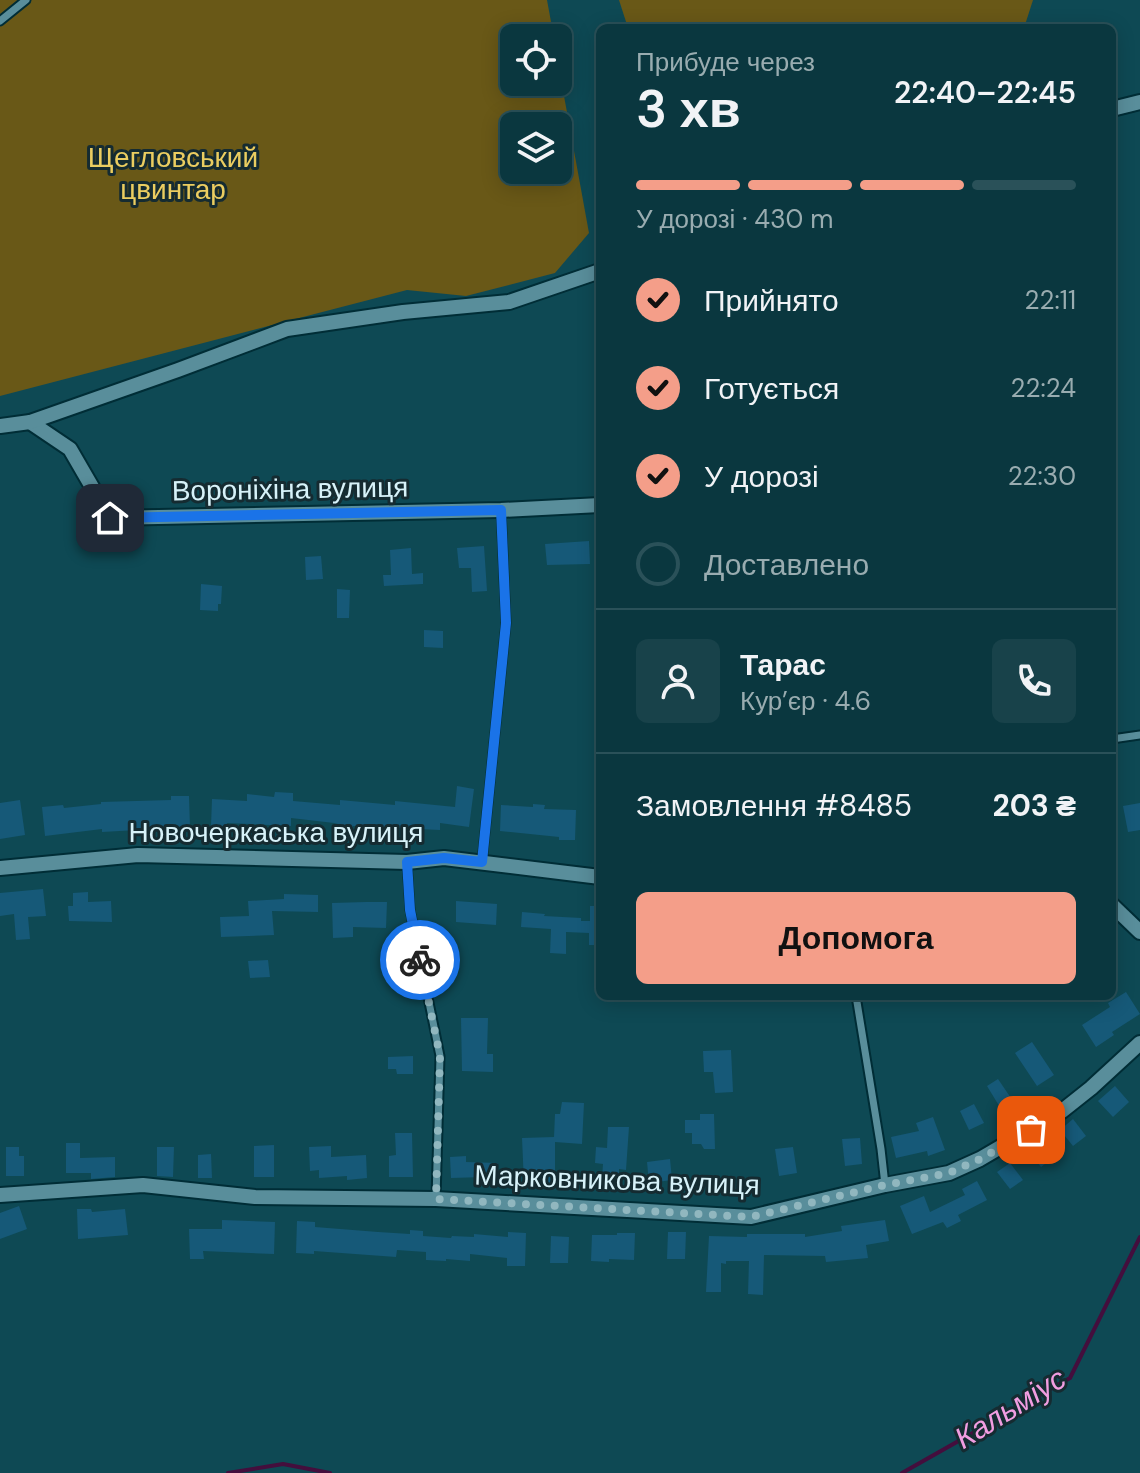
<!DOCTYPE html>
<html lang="uk">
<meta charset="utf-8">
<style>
body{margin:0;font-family:"DM Sans",sans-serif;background:#18424a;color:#f1f3f6;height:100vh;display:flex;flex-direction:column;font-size:30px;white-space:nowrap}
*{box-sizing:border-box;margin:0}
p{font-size:26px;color:#99acb0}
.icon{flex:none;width:44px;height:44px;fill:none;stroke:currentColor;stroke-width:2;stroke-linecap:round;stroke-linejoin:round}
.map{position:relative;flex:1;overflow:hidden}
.side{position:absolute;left:596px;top:24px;width:520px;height:976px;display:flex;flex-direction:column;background:#0a373f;border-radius:12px;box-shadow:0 4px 20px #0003,0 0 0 2px #2a5159}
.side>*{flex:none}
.controls{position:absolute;left:500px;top:24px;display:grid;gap:16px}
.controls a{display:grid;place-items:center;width:72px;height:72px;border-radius:12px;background:#0a373f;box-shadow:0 4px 20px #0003,0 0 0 2px #2a5159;font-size:40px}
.pin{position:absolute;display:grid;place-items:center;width:68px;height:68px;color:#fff;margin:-34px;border-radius:16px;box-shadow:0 4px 12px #0006}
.courier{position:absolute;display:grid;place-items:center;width:80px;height:80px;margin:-40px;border:6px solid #1a73e8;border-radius:50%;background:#fff;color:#222;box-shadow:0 2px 10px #0007}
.summary em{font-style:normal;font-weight:600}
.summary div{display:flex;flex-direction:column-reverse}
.summary{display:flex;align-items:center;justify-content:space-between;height:136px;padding:0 40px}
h1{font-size:52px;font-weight:600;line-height:60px}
.bar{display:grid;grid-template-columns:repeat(4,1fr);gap:12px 8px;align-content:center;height:96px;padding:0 40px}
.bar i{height:10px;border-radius:6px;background:#2a5159}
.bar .on{background:#f49e89}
.bar p{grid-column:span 4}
.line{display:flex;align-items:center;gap:20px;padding:0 40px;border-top:2px solid #2a5159}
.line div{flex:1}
.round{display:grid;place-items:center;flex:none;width:84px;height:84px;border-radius:12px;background:#18424a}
ol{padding:0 40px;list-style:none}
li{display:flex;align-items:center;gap:24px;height:88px}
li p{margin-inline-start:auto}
li .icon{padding:8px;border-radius:50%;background:#f49e89;color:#111;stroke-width:4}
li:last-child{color:#99acb0}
li i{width:44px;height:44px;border:4px solid #2a5159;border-radius:50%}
.button{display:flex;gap:16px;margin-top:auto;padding:16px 40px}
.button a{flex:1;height:92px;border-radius:12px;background:#f49e89;color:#111;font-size:32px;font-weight:600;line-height:92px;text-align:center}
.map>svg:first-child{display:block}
</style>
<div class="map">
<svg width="1140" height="1473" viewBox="0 0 1140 1473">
<rect width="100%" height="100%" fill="#0e4954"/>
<!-- green -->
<g fill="#695817" fill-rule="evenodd">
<path d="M0 0H547L554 38H514V82H558V63L589 233 555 273 466 296 407 290 0 396ZM514 126H558V170H514Z"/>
<polygon points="619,0 1033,0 1024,28 628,28"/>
</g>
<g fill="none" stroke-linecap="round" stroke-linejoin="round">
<!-- stream -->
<g stroke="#440e3d" stroke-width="4">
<polyline points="228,1473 283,1464 330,1473"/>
<polyline points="902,1473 1070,1378 1140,1237"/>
</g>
</g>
<!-- building -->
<g fill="#165978">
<polygon points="589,541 590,564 547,565 545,544"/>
<polygon points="484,546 487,591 472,592 471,568 459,568 457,548"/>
<polygon points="411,548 412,574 423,573 423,584 384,586 383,575 391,575 390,550"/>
<polygon points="321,556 323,579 306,580 305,557"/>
<polygon points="201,584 222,586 221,604 218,604 218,611 200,610"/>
<polygon points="337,589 350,590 349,618 337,618"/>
<polygon points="424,630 443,631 443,648 424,647"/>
<polygon points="457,786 474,789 469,827 440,823 440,830 353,826 353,829 339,828 338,824 334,823 291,818 291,826 227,823 226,827 211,826 212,799 247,801 247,794 274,797 275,792 293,793 293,801 340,805 340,800 395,805 395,801 455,807"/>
<polygon points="171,796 189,796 190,827 102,832 102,829 45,836 42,807 63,805 64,808 101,804 101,802 171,800"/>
<polygon points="20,800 25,835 0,839 0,803"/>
<polygon points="1140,803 1140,830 1128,832 1123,806"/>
<polygon points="533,804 545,805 544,809 576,810 575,840 559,840 559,837 500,831 501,805 533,807"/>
<polygon points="43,889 46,916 28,917 30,939 16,940 14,914 0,916 0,893"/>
<polygon points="88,892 88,902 111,901 112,922 69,921 68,906 73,906 73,893"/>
<polygon points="284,894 318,895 318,912 272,911 274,935 221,937 220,917 249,916 248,901 284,899"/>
<polygon points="456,901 497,904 496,925 456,922"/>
<polygon points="366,902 387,902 386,928 353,927 353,937 333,938 332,903"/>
<polygon points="590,906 600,906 600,945 589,945 589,933 566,932 566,954 550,953 551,929 521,927 522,912 545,914 544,916 581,918 581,921 590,921"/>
<polygon points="268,960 270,977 250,978 248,961"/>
<polygon points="1126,992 1140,1014 1112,1032 1114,1035 1096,1047 1082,1025 1110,1007 1108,1003"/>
<polygon points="461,1018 488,1018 487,1054 493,1054 493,1072 462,1071"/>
<polygon points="1032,1042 1054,1075 1037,1086 1015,1053"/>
<polygon points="731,1050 733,1092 715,1093 713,1072 704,1072 703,1051"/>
<polygon points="413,1056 413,1074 397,1074 396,1069 388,1069 388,1057"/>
<polygon points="998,1079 1013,1101 1001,1109 987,1086"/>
<polygon points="1115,1086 1129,1102 1113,1117 1098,1101"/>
<polygon points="562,1102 584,1103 582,1144 555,1142 555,1183 524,1183 522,1138 554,1137 555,1114 560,1114"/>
<polygon points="974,1104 984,1123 969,1130 960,1111"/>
<polygon points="700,1114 714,1114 715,1149 704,1149 701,1144 692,1144 692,1133 685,1133 685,1120 700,1120"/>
<polygon points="933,1117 945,1150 928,1156 927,1151 896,1158 891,1137 919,1131 916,1123"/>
<polygon points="1073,1119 1086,1136 1073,1146 1060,1130"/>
<polygon points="608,1127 629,1127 626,1170 619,1169 619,1180 602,1178 603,1164 595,1163 596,1147 607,1148"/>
<polygon points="395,1133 412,1133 413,1177 389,1177 389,1156 396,1155"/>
<polygon points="860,1138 862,1164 845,1166 842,1139"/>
<polygon points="1042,1140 1054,1157 1041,1167 1028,1150"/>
<polygon points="66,1143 80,1143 80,1158 115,1157 115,1177 91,1179 91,1173 66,1173"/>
<polygon points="274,1145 274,1177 254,1177 254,1146"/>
<polygon points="331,1146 331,1157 366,1155 367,1178 347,1180 347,1176 319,1178 319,1170 310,1171 309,1147"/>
<polygon points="6,1147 19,1147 19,1156 24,1156 24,1176 6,1176"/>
<polygon points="157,1147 174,1147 173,1177 157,1176"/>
<polygon points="793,1147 797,1173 779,1176 775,1149"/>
<polygon points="211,1154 212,1178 198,1178 198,1155"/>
<polygon points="466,1156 466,1162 498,1163 497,1184 484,1184 484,1177 451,1178 450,1157"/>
<polygon points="670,1159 672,1180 649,1183 647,1162"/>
<polygon points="1010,1163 1023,1180 1010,1189 997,1172"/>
<polygon points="977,1181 987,1200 958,1215 961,1221 947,1228 943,1222 912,1234 900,1206 924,1196 930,1212 965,1195 962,1189"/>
<polygon points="19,1206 27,1229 0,1239 0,1213"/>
<polygon points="77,1209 91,1209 92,1212 125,1209 128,1235 78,1239"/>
<polygon points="222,1220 275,1222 274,1254 203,1251 204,1259 190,1259 189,1229 222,1229"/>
<polygon points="885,1220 889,1241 866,1245 868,1258 826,1262 825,1256 764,1255 763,1295 748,1294 749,1261 726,1261 726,1264 721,1263 721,1292 706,1292 709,1236 747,1237 747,1234 805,1234 805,1237 842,1231 841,1226"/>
<polygon points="297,1221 315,1222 315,1227 378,1232 410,1234 410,1230 423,1231 423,1236 451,1238 452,1236 474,1237 474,1234 508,1237 508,1232 526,1233 525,1266 507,1266 507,1258 470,1254 470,1261 446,1259 446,1261 426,1260 426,1252 397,1250 396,1257 314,1251 314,1254 296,1253"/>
<polygon points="668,1232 686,1232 685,1259 667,1259"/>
<polygon points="617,1233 635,1233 634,1260 609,1259 609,1262 591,1261 592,1235 617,1235"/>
<polygon points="551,1236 569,1237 568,1263 550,1263"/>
</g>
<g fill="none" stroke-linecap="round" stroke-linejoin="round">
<defs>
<g id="lane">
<polyline points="0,21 26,0"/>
<polyline points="1112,739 1140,735"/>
<polyline points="407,862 410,910 440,1056 436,1199"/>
<polyline points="482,862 506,623 501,510"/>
<polyline points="856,996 881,1149 885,1185"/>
</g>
<g id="street">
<polyline points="1112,109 1140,102"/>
<polyline points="30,422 70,449 110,518 501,510 600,505"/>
<polyline points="0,426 30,422 178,370 287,329 403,312 509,302 600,271"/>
<polyline points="0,868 138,855 407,862 444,858 600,877"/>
<polyline points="1112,905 1140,932"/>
<polyline points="0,1195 143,1185 255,1197 436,1199 751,1217 885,1185 949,1173 980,1159 1062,1111 1091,1088 1140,1043"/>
</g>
</defs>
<!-- lane casing -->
<use href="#lane" stroke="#002d36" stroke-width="11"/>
<!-- street casing -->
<use href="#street" stroke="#002d36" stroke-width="18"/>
<!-- lane -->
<use href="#lane" stroke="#598e9b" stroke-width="7"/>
<!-- street -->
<use href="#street" stroke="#598e9b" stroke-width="14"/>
</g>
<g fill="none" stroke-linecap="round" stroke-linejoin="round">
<!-- done -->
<polyline stroke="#91b7bf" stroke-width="8" stroke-dasharray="0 14.4" points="420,960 440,1056 436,1199 751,1217 885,1185 949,1173 980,1159 1031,1130"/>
<!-- route -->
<polyline stroke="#1a73e8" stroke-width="10" points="110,518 501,510 506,623 482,862 444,858 407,862 410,910 420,960"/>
</g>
<g text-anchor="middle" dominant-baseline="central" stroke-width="6" stroke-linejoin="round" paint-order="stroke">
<!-- park labels -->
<g font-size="28" fill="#ebcd60" stroke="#152b31">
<text x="173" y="157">Щегловський<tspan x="173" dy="32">цвинтар</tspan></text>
</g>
<!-- street labels -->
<g font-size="28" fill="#d7f2f9" stroke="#152b31">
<text transform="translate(290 489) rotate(-1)">Вороніхіна вулиця</text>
<text x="276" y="832">Новочеркаська вулиця</text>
<text transform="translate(617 1180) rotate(2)">Марковникова вулиця</text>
</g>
<!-- water labels -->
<g font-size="30" font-style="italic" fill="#f19de1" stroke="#152b31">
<text transform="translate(1010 1408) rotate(-32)">Кальміус</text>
</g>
</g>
</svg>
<div class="controls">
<a><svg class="icon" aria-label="locate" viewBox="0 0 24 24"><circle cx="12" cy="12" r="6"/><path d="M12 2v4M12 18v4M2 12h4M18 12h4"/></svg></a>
<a><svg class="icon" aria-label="layers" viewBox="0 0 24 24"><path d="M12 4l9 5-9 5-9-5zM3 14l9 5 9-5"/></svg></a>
</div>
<div class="pin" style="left:1031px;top:1130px;background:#ea580c"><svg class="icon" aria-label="bag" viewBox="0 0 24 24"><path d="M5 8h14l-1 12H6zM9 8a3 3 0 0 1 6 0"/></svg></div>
<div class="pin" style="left:110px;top:518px;background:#1f2937"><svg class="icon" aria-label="home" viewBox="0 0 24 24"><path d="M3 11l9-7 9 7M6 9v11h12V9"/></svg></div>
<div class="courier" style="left:420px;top:960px"><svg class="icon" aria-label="bike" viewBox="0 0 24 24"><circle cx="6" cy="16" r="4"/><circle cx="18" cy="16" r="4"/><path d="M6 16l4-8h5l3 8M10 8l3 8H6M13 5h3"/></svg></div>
<section class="side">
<div class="summary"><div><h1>3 хв</h1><p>Прибуде через</p></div><em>22:40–22:45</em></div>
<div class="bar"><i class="on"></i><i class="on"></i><i class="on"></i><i></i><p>У дорозі · 430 m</p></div>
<ol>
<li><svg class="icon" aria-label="check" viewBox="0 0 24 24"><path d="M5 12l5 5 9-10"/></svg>Прийнято<p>22:11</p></li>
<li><svg class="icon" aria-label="check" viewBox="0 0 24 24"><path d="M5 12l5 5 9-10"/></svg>Готується<p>22:24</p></li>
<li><svg class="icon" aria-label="check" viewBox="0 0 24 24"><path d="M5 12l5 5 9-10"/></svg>У дорозі<p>22:30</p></li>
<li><i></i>Доставлено</li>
</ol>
<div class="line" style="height:144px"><a class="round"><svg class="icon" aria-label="person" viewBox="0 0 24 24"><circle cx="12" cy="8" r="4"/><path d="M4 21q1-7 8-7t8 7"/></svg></a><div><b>Тарас</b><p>Кур’єр · 4.6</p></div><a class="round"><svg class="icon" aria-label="phone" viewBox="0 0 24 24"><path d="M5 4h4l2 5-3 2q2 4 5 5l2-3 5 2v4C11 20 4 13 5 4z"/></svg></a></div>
<div class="line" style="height:104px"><div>Замовлення #8485</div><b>203 ₴</b></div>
<div class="button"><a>Допомога</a></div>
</section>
</div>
